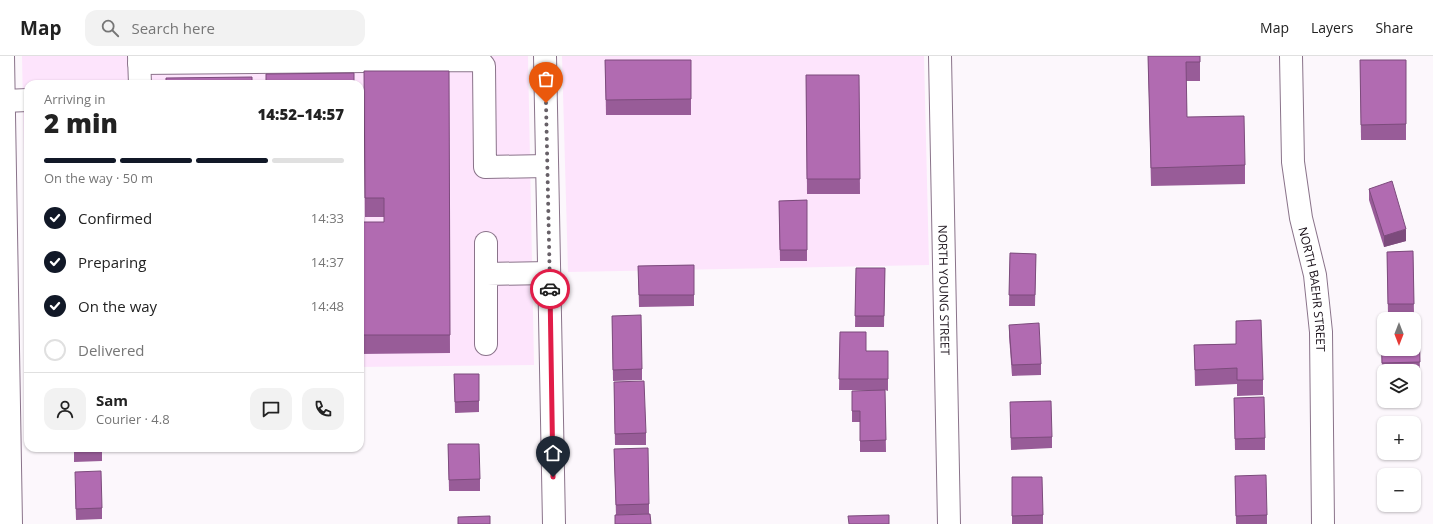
<!DOCTYPE html>
<meta charset="utf-8">
<style>
body{margin:0;font-family:"Open Sans",sans-serif;background:#f2f2f2;color:#222;height:100vh;display:flex;flex-direction:column;font-size:15px;white-space:nowrap}
*{box-sizing:border-box;margin:0}
p{font-size:13px;color:#767676}
.icon{flex:none;width:22px;height:22px;fill:none;stroke:currentColor;stroke-width:2;stroke-linecap:round;stroke-linejoin:round}
.map{position:relative;flex:1;overflow:hidden}
.panel{position:absolute;left:24px;top:24px;width:340px;height:372px;display:flex;flex-direction:column;background:#fff;border-radius:12px;box-shadow:0 1px 3px #0004}
.panel>*{flex:none}
.needle{width:26px;rotate:180deg}
.controls{position:absolute;left:1377px;top:256px;display:grid;gap:8px}
.controls a{display:grid;place-items:center;width:44px;height:44px;border-radius:8px;background:#fff;box-shadow:0 1px 3px #0004;font-size:20px}
.pin{position:absolute;display:grid;place-items:center;width:34px;height:34px;color:#fff;margin:-41px -17px;border-radius:50% 50% 50% 0;rotate:-45deg;box-shadow:0 0 4px #0007}
.pin .icon{rotate:45deg}
.courier{position:absolute;display:grid;place-items:center;width:40px;height:40px;margin:-20px;border:3px solid #e11d48;border-radius:50%;background:#fff;color:#222;box-shadow:0 1px 5px #0007}
.headline em{font-style:normal;font-weight:800}
.headline div{display:flex;flex-direction:column-reverse}
.headline{display:flex;align-items:center;justify-content:space-between;height:68px;padding:0 20px}
h1{font-size:26px;font-weight:800;line-height:30px}
.bar{display:grid;grid-template-columns:repeat(4,1fr);gap:6px 4px;align-content:center;height:48px;padding:0 20px}
.bar i{height:5px;border-radius:3px;background:#e0e0e0}
.bar .current{background:#111827}
.bar p{grid-column:span 4}
.line{display:flex;align-items:center;gap:10px;padding:0 20px;border-top:1px solid #e0e0e0}
.line div{flex:1}
.round{display:grid;place-items:center;flex:none;width:42px;height:42px;border-radius:12px;background:#f2f2f2}
ol{padding:0 20px;list-style:none}
li{display:flex;align-items:center;gap:12px;height:44px}
li p{margin-inline-start:auto}
li .icon{padding:4px;border-radius:50%;background:#111827;color:#fff;stroke-width:4}
li:last-child{color:#767676}
li i{width:22px;height:22px;border:2px solid #e0e0e0;border-radius:50%}
header{display:flex;align-items:center;gap:24px;box-sizing:border-box;height:56px;padding:0 20px;background:#fff;border-bottom:1px solid #e0e0e0}
header strong{font-size:19px}
nav{display:flex;gap:22px;margin-inline-start:auto;font-size:14px}
.search{width:280px;height:36px;background:#f2f2f2;display:flex;align-items:center;gap:10px;box-sizing:border-box;padding:0 14px;border-radius:12px;color:#767676;font-size:15px}
.map>svg:first-child{display:block}
</style>
<header>
<strong>Map</strong>
<div class="search"><svg class="icon" aria-label="search" viewBox="0 0 24 24"><circle cx="10" cy="10" r="6"/><path d="M15 15l6 6"/></svg>Search here</div>
<nav><a>Map</a><a>Layers</a><a>Share</a></nav>
</header>
<div class="map">
<svg width="1433" height="468" viewBox="0 0 1433 468">
<rect width="100%" height="100%" fill="#fcf7fc"/>
<!-- built -->
<g fill="#fde4fc">
<polygon points="22,0 528,0 534,309 360,311 360,28 28,28 28,306"/>
<polygon points="562,0 924,0 929,209 568,216"/>
</g>
<g fill="none" stroke-linecap="round" stroke-linejoin="round">
<defs>
<g id="minor">
<polyline points="3,0 11,468"/>
<polyline points="139,0 140,28"/>
<polyline points="545,0 554,468"/>
<path id="s1" d="M940 0 949 468"/>
<path id="s2" d="M1291 0 1293 106 1301 162 1315 219 1321 276 1323 468"/>
<polyline points="139,7 479,4 484,10 485,111 547,110"/>
<polyline points="4,45 28,44"/>
<polyline points="486,187 486,218"/>
<polyline points="486,288 486,218 549,217"/>
</g>
</defs>
<!-- minor casing -->
<use href="#minor" stroke="#8a738a" stroke-width="24"/>
<!-- minor -->
<use href="#minor" stroke="#fff" stroke-width="22"/>
</g>
<!-- wall -->
<g fill="#985c98">
<polygon points="1148,0 1200,0 1200,25 1186,25 1187,61 1245,109 1245,128 1151,130"/>
<polygon points="605,4 691,4 691,59 606,59"/>
<polygon points="1360,4 1406,4 1406,84 1361,84"/>
<polygon points="364,15 449,15 450,297 360,298 360,166 384,166 384,161 365,161"/>
<polygon points="806,19 859,19 860,138 807,138"/>
<polygon points="1369,133 1406,185 1384,191 1369,144"/>
<polygon points="807,144 807,205 780,205 779,145"/>
<polygon points="1413,195 1414,259 1388,259 1387,196"/>
<polygon points="1010,197 1036,198 1035,250 1009,250"/>
<polygon points="694,209 694,250 639,251 638,210"/>
<polygon points="856,212 885,212 884,271 855,271"/>
<polygon points="612,260 642,313 642,324 613,325"/>
<polygon points="1419,261 1420,318 1414,318 1414,315 1384,315 1384,318 1382,318 1381,262"/>
<polygon points="1236,265 1263,324 1263,339 1237,340 1237,328 1195,330 1194,289 1236,288"/>
<polygon points="1009,269 1041,308 1041,319 1012,320 1009,280"/>
<polygon points="840,276 866,295 888,295 888,335 885,334 886,396 860,396 860,366 852,366 852,335 881,334 839,334"/>
<polygon points="454,318 479,318 479,356 455,357"/>
<polygon points="614,326 646,377 646,389 615,389"/>
<polygon points="1234,342 1265,382 1265,394 1235,394"/>
<polygon points="1010,358 1052,381 1052,392 1011,394"/>
<polygon points="448,388 480,423 480,435 449,435"/>
<polygon points="74,392 102,392 102,405 74,406"/>
<polygon points="614,393 649,448 649,458 616,459"/>
<polygon points="1235,420 1267,459 1267,468 1236,468"/>
<polygon points="75,427 102,452 102,463 76,464"/>
<polygon points="1012,433 1043,459 1043,468 1012,468"/>
</g>
<!-- shaded-wall -->
<polygon fill="#7c4b7c" points="1406,173 1406,185 1384,191 1384,180"/>
<!-- building -->
<g fill="#b16bb1" stroke="#7c4b7c" fill-rule="evenodd">
<polygon points="1148,0 1200,0 1200,6 1186,6 1187,61 1244,60 1245,109 1151,112"/>
<polygon points="605,4 691,4 691,43 606,44"/>
<polygon points="1360,4 1406,4 1406,68 1361,69"/>
<polygon points="364,15 449,15 450,279 360,279 360,166 384,166 384,142 365,142"/>
<polygon points="354,17 354,28 266,28 266,18"/>
<polygon points="806,19 859,19 860,123 807,123"/>
<polygon points="252,21 252,28 166,28 166,22"/>
<polygon points="1392,125 1406,173 1384,180 1369,133"/>
<polygon points="807,144 807,194 780,194 779,145"/>
<polygon points="1413,195 1414,248 1388,248 1387,196"/>
<polygon points="1010,197 1036,198 1035,239 1009,239"/>
<polygon points="694,209 694,239 639,239 638,210"/>
<polygon points="856,212 885,212 884,260 855,260"/>
<polygon points="641,259 642,313 613,314 612,260"/>
<path d="M1419 261 1420 306 1382 307 1381 262ZM1384 263H1414V293H1384Z"/>
<polygon points="1261,264 1263,324 1237,324 1237,312 1195,314 1194,289 1236,288 1236,265"/>
<polygon points="1039,267 1041,308 1012,309 1009,269"/>
<polygon points="840,276 866,276 866,295 888,295 888,323 839,323"/>
<polygon points="454,318 479,318 479,345 455,346"/>
<polygon points="644,325 646,377 615,378 614,326"/>
<polygon points="885,334 886,384 860,385 860,355 852,355 852,335"/>
<polygon points="1264,341 1265,382 1235,383 1234,342"/>
<polygon points="1051,345 1052,381 1011,382 1010,346"/>
<polygon points="448,388 479,388 480,423 449,424"/>
<polygon points="74,392 102,392 102,394 74,395"/>
<polygon points="648,392 649,448 616,449 614,393"/>
<polygon points="101,415 102,452 76,453 75,416"/>
<polygon points="1266,419 1267,459 1236,460 1235,420"/>
<polygon points="1012,421 1042,421 1043,459 1012,460"/>
<polygon points="650,458 651,468 615,468 615,459"/>
<polygon points="889,459 889,468 849,468 848,460"/>
<polygon points="490,460 490,468 458,468 458,461"/>
</g>
<g fill="none" stroke-linecap="round" stroke-linejoin="round">
<!-- done -->
<polyline stroke="#676067" stroke-width="4" stroke-dasharray="0 7.2" points="546,47 550,233"/>
<!-- route -->
<polyline stroke="#e11d48" stroke-width="5" points="550,233 553,421"/>
</g>
<g text-anchor="middle" dominant-baseline="central" stroke-width="3" stroke-linejoin="round" paint-order="stroke">
<!-- street labels -->
<g font-size="12" fill="#170e17" stroke="#fff">
<text stroke="none"><textPath href="#s1" startOffset="234">NORTH YOUNG STREET</textPath></text>
<text stroke="none"><textPath href="#s2" startOffset="235">NORTH BAEHR STREET</textPath></text>
</g>
</g>
</svg>
<div class="controls">
<a><svg class="needle" viewBox="-14 -14 28 28"><path d="M0-13l5 13h-10z" fill="#e53935"/><path d="M0 13l5-13h-10z" fill="#767676"/></svg></a>
<a><svg class="icon" aria-label="layers" viewBox="0 0 24 24"><path d="M12 4l9 5-9 5-9-5zM3 14l9 5 9-5"/></svg></a>
<a>+</a>
<a>−</a>
</div>
<div class="pin" style="left:546px;top:47px;background:#ea580c"><svg class="icon" aria-label="bag" viewBox="0 0 24 24"><path d="M5 8h14l-1 12H6zM9 8a3 3 0 0 1 6 0"/></svg></div>
<div class="pin" style="left:553px;top:421px;background:#1f2937"><svg class="icon" aria-label="home" viewBox="0 0 24 24"><path d="M3 11l9-7 9 7M6 9v11h12V9"/></svg></div>
<div class="courier" style="left:550px;top:233px"><svg class="icon" aria-label="car" viewBox="0 0 24 24"><path d="M5 17H2v-5l4-1 3-4h7l3 4 3 1v5h-3M9 17h6M6 11h13"/><circle cx="7" cy="17" r="2"/><circle cx="17" cy="17" r="2"/></svg></div>
<section class="panel">
<div class="headline"><div><h1>2 min</h1><p>Arriving in</p></div><em>14:52–14:57</em></div>
<div class="bar"><i class="current"></i><i class="current"></i><i class="current"></i><i></i><p>On the way · 50 m</p></div>
<ol>
<li><svg class="icon" aria-label="check" viewBox="0 0 24 24"><path d="M5 12l5 5 9-10"/></svg>Confirmed<p>14:33</p></li>
<li><svg class="icon" aria-label="check" viewBox="0 0 24 24"><path d="M5 12l5 5 9-10"/></svg>Preparing<p>14:37</p></li>
<li><svg class="icon" aria-label="check" viewBox="0 0 24 24"><path d="M5 12l5 5 9-10"/></svg>On the way<p>14:48</p></li>
<li><i></i>Delivered</li>
</ol>
<div class="line" style="height:72px"><a class="round"><svg class="icon" aria-label="person" viewBox="0 0 24 24"><circle cx="12" cy="8" r="4"/><path d="M4 21q1-7 8-7t8 7"/></svg></a><div><b>Sam</b><p>Courier · 4.8</p></div><a class="round"><svg class="icon" aria-label="chat" viewBox="0 0 24 24"><path d="M4 5h16v11H9l-5 4z"/></svg></a><a class="round"><svg class="icon" aria-label="phone" viewBox="0 0 24 24"><path d="M5 4h4l2 5-3 2q2 4 5 5l2-3 5 2v4C11 20 4 13 5 4z"/></svg></a></div>
</section>
</div>
